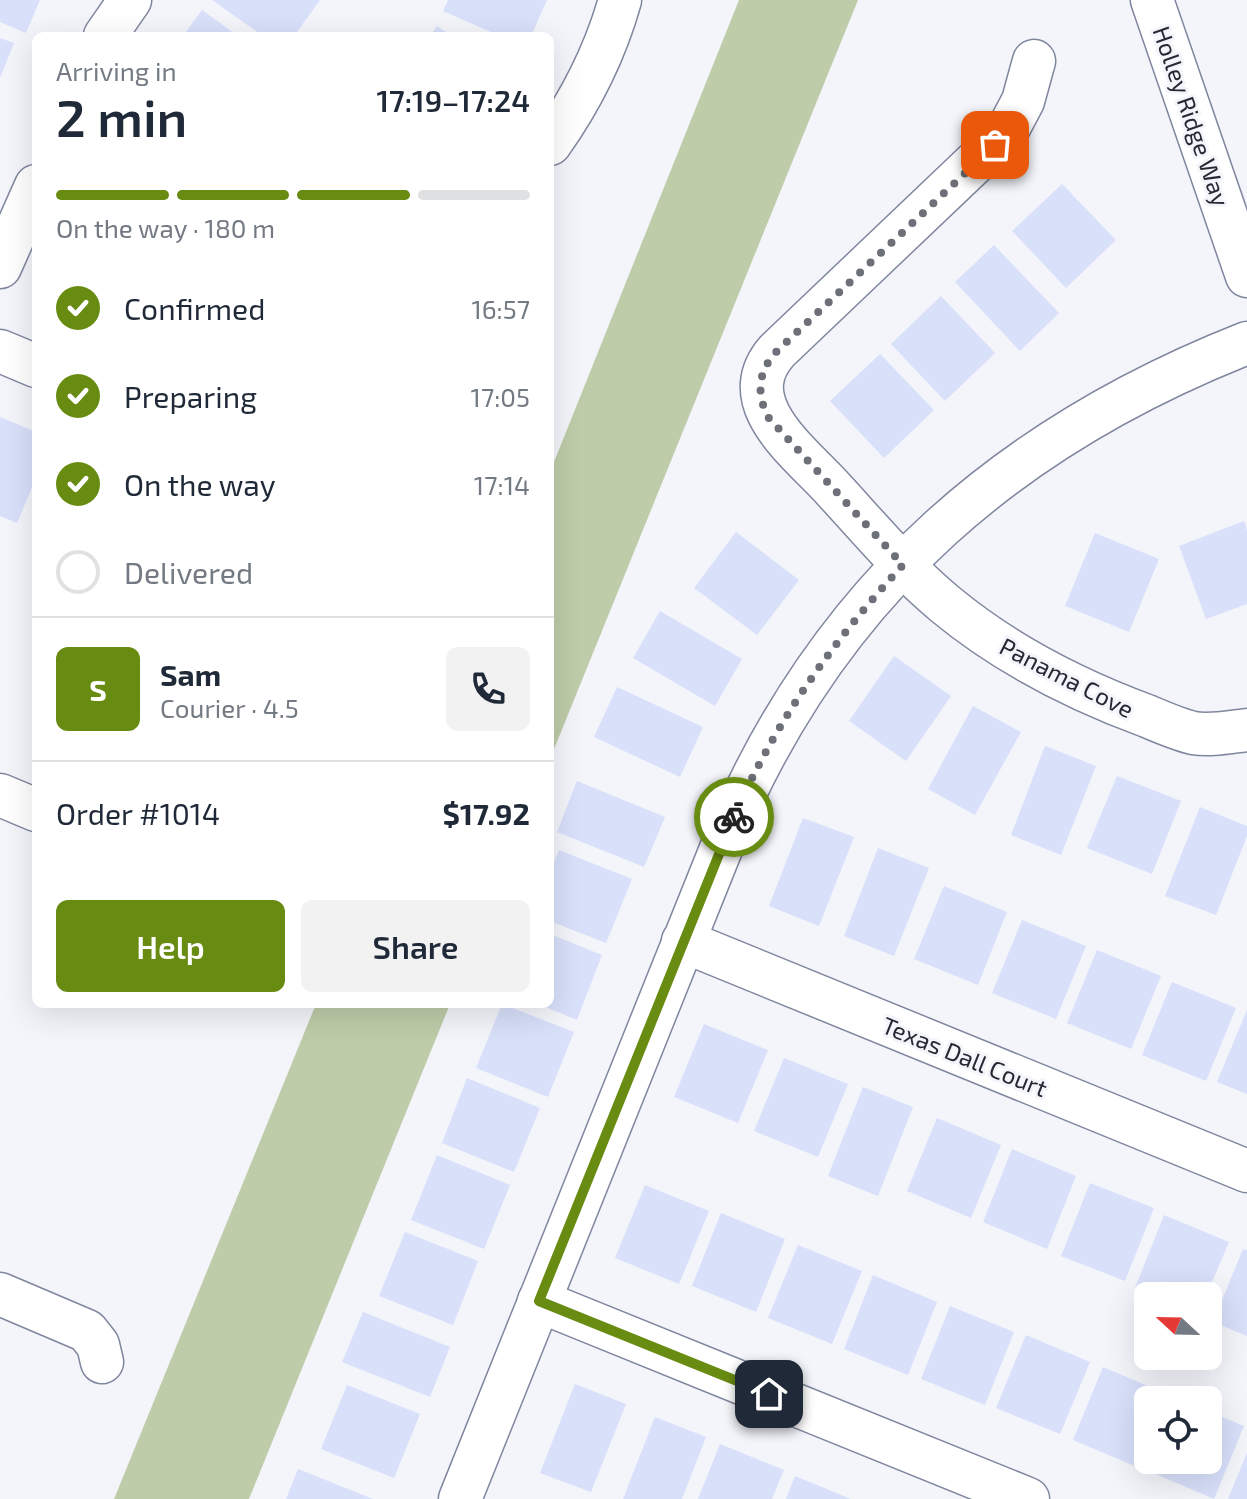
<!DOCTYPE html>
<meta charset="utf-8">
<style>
body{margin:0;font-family:"Exo 2",sans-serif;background:#f2f2f3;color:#1f2937;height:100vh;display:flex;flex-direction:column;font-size:30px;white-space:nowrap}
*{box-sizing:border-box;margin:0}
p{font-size:26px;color:#747a83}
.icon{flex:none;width:44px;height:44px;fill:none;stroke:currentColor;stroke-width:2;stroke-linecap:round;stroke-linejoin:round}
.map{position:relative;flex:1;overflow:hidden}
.drawer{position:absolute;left:32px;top:32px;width:522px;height:976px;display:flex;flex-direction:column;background:#fff;border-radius:12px;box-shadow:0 8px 32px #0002}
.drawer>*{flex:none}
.needle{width:52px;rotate:292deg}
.tools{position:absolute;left:1134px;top:1282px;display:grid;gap:16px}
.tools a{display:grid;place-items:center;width:88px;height:88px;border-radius:12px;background:#fff;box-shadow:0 8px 32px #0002;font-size:40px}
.pin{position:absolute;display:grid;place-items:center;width:68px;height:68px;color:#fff;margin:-34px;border-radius:16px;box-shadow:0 4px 12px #0006}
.courier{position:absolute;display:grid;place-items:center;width:80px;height:80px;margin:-40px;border:6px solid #688b11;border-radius:50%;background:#fff;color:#222;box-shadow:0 2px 10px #0007}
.headline em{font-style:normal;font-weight:600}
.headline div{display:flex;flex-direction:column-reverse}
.headline{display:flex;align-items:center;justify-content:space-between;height:136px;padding:0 24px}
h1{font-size:52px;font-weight:600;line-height:60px}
.bar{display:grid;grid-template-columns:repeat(4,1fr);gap:12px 8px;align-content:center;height:96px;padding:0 24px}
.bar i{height:10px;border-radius:6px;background:#e0e1e3}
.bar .active{background:#688b11}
.bar p{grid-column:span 4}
.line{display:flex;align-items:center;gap:20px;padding:0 24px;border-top:2px solid #e0e1e3}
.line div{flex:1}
.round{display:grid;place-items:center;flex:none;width:84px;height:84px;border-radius:12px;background:#f2f2f3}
ol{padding:0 24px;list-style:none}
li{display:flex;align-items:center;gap:24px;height:88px}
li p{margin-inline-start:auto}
li .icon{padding:8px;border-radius:50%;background:#688b11;color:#fff;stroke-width:4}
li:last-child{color:#747a83}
li i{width:44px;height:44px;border:4px solid #e0e1e3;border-radius:50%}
.primary-button{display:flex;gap:16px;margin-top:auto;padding:16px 24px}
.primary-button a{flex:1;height:92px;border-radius:12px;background:#688b11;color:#fff;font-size:32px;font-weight:600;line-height:92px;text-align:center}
.primary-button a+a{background:#f2f2f3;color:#1f2937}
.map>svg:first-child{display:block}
</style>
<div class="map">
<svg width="1247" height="1499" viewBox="0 0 1247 1499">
<rect width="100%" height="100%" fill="#f4f5fb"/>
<!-- green -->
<g fill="#becca9">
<polygon points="739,0 858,0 550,759 550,472"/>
<polygon points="316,1004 450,1004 249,1499 114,1499"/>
</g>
<!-- building -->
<g fill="#d8e0fa">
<polygon points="0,0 40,0 26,33 0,22"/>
<polygon points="212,0 320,0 294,36 263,36"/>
<polygon points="448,0 547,0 531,36 500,36 443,11"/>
<polygon points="202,10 238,36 183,36"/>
<polygon points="437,26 452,36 430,36"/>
<polygon points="0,38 14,43 0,78"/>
<polygon points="1062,184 1116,240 1066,288 1012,231"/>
<polygon points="994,245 1059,313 1020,351 955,282"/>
<polygon points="941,296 995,353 945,401 891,344"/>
<polygon points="880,354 934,410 884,458 830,401"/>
<polygon points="0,417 36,432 36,478 17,523 0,516"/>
<polygon points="1244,521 1247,530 1247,604 1206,619 1179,546"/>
<polygon points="736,532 799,580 757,635 694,588"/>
<polygon points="1095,533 1159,559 1129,632 1065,606"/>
<polygon points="660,611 742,659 715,706 633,658"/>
<polygon points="894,656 951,696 906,761 849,721"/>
<polygon points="617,687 703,727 680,777 594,737"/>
<polygon points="973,706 1021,732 975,815 928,789"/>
<polygon points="1045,746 1096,766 1061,855 1011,835"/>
<polygon points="1117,776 1181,801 1152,874 1087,848"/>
<polygon points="577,781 665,817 644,867 557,832"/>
<polygon points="1200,807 1247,826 1247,836 1216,915 1165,896"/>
<polygon points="803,818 854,837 819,926 769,906"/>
<polygon points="878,848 929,868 894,956 844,936"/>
<polygon points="559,850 632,879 606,943 550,921 550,872"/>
<polygon points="944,886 1007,912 978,985 914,959"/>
<polygon points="1022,920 1086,946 1056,1019 992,993"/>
<polygon points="550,934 602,955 577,1020 538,1004 550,1004"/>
<polygon points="1097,950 1161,976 1131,1049 1067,1023"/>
<polygon points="1172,982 1236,1008 1206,1081 1142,1055"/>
<polygon points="502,1004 574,1032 548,1097 476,1068"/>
<polygon points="1247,1010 1247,1094 1217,1082"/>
<polygon points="704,1024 768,1050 738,1123 674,1097"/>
<polygon points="784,1058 848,1084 818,1157 754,1131"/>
<polygon points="467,1078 540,1108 514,1172 442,1143"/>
<polygon points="863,1087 913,1107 878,1196 828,1176"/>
<polygon points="937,1118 1001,1145 971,1218 907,1191"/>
<polygon points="1012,1149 1076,1176 1047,1249 983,1222"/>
<polygon points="437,1155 510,1185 484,1249 411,1220"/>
<polygon points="1090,1183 1154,1208 1125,1281 1061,1256"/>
<polygon points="645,1185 709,1211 679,1284 615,1258"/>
<polygon points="721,1213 785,1239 756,1312 692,1286"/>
<polygon points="1164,1215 1229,1242 1206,1296 1154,1296 1135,1288"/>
<polygon points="405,1232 478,1261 453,1325 379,1296"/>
<polygon points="798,1245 862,1271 832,1344 768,1318"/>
<polygon points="1243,1249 1247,1250 1247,1336 1213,1322"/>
<polygon points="873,1275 937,1302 908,1375 844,1349"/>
<polygon points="950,1306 1014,1332 985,1405 921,1379"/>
<polygon points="363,1312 450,1347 430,1397 342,1362"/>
<polygon points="1026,1335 1090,1362 1060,1434 996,1408"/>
<polygon points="1103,1367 1167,1394 1165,1400 1148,1400 1148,1440 1137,1467 1073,1440"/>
<polygon points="575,1384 626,1404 591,1492 540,1473"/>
<polygon points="347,1385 420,1414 394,1478 321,1449"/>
<polygon points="1208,1411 1244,1426 1214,1499 1151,1472 1156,1460 1208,1460"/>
<polygon points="655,1417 706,1437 682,1499 623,1499"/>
<polygon points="720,1444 784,1470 772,1499 698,1499"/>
<polygon points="1247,1453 1247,1499 1228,1499"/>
<polygon points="298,1469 373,1499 286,1499"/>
<polygon points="795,1476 851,1499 786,1499"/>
</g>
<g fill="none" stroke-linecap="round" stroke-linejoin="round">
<defs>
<g id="minor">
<polyline points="1152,0 1247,276"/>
<polyline points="105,36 130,0"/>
<path d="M1034 61 1023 101 1006 133 777 351C731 403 801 453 834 490 870 529 904 570 945 604 1004 653 1074 689 1147 716 1161 722 1177 729 1193 733 1211 736 1229 732 1247 730"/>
<path d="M550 144C582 99 605 53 620 0"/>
<polyline points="0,267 36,186"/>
<polyline points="0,351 36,366"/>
<polyline points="0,795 36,810"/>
<polyline points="683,941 1247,1171"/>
<polyline points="0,1294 87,1331 98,1345 102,1362"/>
<polyline points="539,1301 1028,1499"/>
<path d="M460 1499 733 819C837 585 1011 436 1247 343"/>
</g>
</defs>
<!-- minor casing -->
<use href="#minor" stroke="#7f879e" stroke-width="45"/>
<!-- minor -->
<use href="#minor" stroke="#fff" stroke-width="42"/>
</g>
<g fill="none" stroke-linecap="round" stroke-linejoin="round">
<!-- done -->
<path stroke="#6e7079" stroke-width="8" stroke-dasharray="0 14.4" d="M734 817C775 722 833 641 903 565L768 417C756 393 758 371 777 351L995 145"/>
<!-- route -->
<polyline stroke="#688b11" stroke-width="10" points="734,817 539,1301 769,1394"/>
</g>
<g text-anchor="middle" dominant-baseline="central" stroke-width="6" stroke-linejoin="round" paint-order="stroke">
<!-- street labels -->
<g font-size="24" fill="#262933" stroke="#f4f5fb">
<text transform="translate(1192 116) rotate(71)">Holley Ridge Way</text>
<text transform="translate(1067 677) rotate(27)">Panama Cove</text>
<text transform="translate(965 1056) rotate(22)">Texas Dall Court</text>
</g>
</g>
</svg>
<div class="tools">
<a><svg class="needle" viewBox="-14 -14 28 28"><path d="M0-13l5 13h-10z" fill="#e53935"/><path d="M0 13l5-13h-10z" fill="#747a83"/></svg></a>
<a><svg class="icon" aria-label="locate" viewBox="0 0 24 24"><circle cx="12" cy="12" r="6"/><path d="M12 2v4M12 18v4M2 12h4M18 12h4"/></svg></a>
</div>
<div class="pin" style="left:995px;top:145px;background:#ea580c"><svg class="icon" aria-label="bag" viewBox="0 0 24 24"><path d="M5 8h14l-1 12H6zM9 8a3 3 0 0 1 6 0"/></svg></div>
<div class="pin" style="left:769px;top:1394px;background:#1f2937"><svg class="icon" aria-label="home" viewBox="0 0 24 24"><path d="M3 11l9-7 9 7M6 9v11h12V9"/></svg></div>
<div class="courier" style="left:734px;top:817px"><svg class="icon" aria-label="bike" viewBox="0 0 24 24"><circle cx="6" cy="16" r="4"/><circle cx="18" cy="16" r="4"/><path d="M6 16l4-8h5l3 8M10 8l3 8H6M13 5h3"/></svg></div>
<section class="drawer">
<div class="headline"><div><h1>2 min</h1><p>Arriving in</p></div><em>17:19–17:24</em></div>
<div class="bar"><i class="active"></i><i class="active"></i><i class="active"></i><i></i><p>On the way · 180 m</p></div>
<ol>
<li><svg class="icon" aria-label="check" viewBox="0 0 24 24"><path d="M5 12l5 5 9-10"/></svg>Confirmed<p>16:57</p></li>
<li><svg class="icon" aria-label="check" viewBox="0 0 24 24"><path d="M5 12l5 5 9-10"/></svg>Preparing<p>17:05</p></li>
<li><svg class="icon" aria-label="check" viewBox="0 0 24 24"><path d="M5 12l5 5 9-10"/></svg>On the way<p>17:14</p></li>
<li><i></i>Delivered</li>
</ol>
<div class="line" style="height:144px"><b class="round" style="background:#688b11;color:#fff">S</b><div><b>Sam</b><p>Courier · 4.5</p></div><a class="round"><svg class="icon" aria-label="phone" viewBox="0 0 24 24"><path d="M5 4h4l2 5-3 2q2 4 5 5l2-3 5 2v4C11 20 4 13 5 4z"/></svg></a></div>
<div class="line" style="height:104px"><div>Order #1014</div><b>$17.92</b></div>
<div class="primary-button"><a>Help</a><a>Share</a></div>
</section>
</div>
